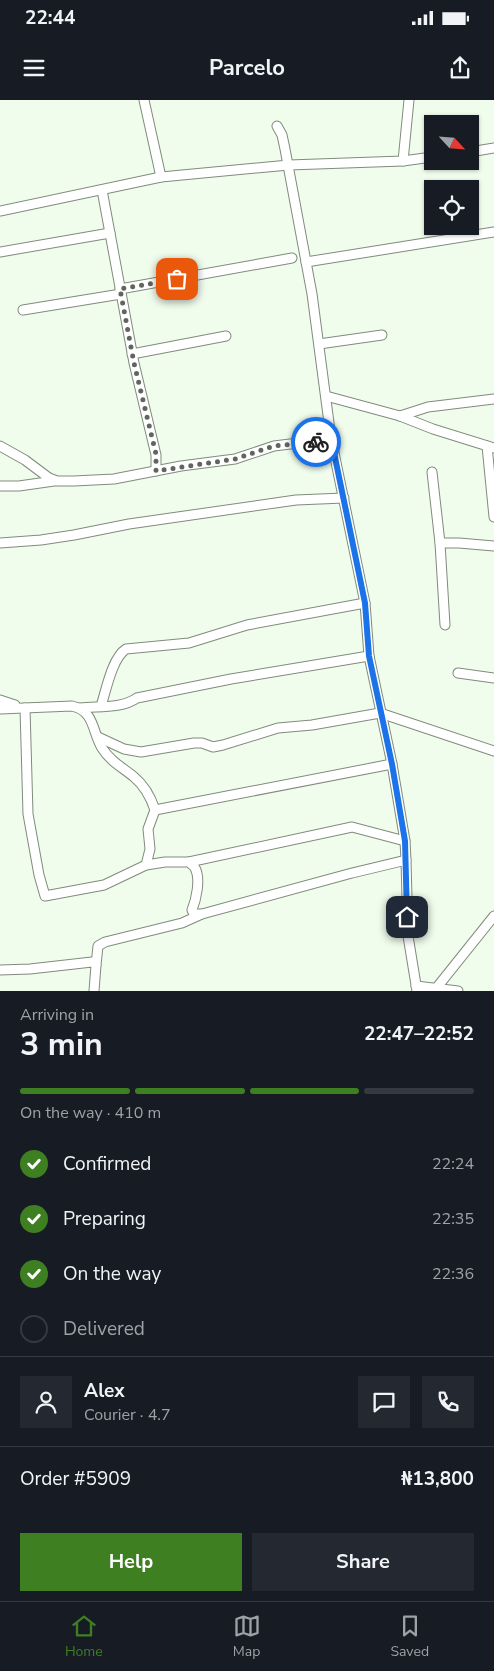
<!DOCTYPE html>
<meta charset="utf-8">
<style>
body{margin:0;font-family:"Nunito Sans",sans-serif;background:#242831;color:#f1f3f6;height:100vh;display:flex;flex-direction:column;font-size:19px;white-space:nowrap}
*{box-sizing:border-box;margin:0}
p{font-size:16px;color:#9ea1a6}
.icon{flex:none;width:28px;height:28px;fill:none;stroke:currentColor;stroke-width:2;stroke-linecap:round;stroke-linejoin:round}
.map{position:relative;height:891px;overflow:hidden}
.panel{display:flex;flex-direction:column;background:#171b24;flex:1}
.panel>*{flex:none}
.needle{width:32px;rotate:116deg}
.fabs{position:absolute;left:424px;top:15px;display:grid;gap:10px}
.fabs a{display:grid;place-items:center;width:55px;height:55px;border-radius:0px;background:#171b24;box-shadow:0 1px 4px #0004;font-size:25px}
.pin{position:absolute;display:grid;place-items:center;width:42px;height:42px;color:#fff;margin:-21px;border-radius:10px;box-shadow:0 2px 8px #0006}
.courier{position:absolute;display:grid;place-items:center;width:50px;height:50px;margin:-25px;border:4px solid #1a73e8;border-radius:50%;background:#fff;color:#222;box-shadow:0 1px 6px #0007}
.headline em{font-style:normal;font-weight:700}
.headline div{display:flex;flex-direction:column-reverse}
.headline{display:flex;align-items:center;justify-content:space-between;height:85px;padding:0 20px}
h1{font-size:32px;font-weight:700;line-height:38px}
.bar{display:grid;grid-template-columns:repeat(4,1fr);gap:8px 5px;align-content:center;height:60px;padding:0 20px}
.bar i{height:6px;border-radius:4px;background:#363941}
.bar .on{background:#3e8021}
.bar p{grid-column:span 4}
.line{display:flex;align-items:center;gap:12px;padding:0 20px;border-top:1px solid #363941}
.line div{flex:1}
.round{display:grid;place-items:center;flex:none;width:52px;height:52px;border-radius:0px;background:#242831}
ol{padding:0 20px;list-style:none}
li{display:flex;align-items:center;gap:15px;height:55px}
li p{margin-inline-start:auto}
li .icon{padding:5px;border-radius:50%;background:#3e8021;color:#fff;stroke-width:4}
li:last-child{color:#9ea1a6}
li i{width:28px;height:28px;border:2px solid #363941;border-radius:50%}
.action{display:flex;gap:10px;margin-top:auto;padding:10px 20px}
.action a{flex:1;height:58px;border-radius:0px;background:#3e8021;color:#fff;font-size:20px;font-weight:700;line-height:58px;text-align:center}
.action a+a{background:#242831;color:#f1f3f6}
.status{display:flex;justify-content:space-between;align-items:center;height:35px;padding:0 25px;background:#171b24;direction:ltr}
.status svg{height:14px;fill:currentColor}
header{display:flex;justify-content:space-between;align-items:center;height:65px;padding:0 20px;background:#171b24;font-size:22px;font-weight:700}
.tab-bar{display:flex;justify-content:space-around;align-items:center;height:70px;border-top:1px solid #363941;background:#171b24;font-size:14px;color:#9ea1a6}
.tab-bar a{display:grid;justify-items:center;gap:2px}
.tab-bar .on{color:#3e8021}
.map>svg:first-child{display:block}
</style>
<div class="status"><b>22:44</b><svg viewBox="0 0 49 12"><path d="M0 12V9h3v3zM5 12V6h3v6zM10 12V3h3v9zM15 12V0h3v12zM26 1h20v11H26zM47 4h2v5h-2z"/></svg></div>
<header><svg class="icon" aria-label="menu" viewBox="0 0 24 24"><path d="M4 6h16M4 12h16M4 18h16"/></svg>Parcelo<svg class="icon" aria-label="share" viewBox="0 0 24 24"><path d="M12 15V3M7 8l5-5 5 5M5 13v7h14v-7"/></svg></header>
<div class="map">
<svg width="494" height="891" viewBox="0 0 494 891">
<rect width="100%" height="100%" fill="#f0fcec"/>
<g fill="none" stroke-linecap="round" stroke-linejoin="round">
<defs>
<g id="minor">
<polyline points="144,0 161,77"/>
<polyline points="277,26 282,35 285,49 312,194 331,338 365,503 369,556 392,664 405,741 406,760"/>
<polyline points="470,52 494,48"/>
<polyline points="403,61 409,0"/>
<polyline points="102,90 134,263 156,355 156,371"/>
<polyline points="0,111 161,77 289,65 403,61 432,57"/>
<polyline points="0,152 110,133"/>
<polyline points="306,162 494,132"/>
<polyline points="120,189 292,158"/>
<polyline points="23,210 121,194"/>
<polyline points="319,244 382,235"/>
<polyline points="132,254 226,236"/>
<polyline points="326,296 400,316 433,329 494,348"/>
<polyline points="400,316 428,307 494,299"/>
<polyline points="0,346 25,360 49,378 57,381 74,381 114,379 181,366 235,359 274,346 290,344 311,344 331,338"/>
<polyline points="487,346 494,417"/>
<polyline points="432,372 440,443 445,525"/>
<polyline points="0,386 19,386 54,381"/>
<polyline points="0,443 41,440 74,435 129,424 296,400 344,398"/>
<polyline points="440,443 459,443 494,446"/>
<polyline points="458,573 494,578"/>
<polyline points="0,600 15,605"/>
<path d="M101 606C106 591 112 558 126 549L189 543 247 525 365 503"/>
<polyline points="25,608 28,714 39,775 45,796 104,785 146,765"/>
<path d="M80 608C99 606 121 609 137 598L231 579 369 556"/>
<path d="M0 609 72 606C95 611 92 632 102 648 111 662 122 667 134 677 144 685 151 698 155 710L148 729 150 749 146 765 165 762H189C191 764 194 766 195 768 201 779 196 800 192 810L194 814H202L352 773 406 760 408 836 417 891"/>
<polyline points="98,637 124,649 141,652 194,643 202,643 213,647 223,645 278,628 312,625 380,613 494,651"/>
<polyline points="155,710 392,664"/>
<polyline points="189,762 352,727 405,741"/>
<polyline points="96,865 98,846 105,842 182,823 202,814"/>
<polyline points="0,870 30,869 92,862 96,865 94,891"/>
<polyline points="416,886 458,891"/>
<polyline points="434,891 494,816"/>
</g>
</defs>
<!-- minor casing -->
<use href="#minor" stroke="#818b7d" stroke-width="11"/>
<!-- minor -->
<use href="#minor" stroke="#fff" stroke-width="9"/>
</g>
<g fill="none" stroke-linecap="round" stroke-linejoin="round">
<!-- done -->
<polyline stroke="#60665e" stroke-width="5" stroke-dasharray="0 9" points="177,179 120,189 134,263 156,354 156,371 235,359 274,346 316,342"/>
<!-- route -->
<polyline stroke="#1a73e8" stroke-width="6" points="316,342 331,338 365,503 369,556 392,664 405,741 407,817"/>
</g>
</svg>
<div class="fabs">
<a><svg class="needle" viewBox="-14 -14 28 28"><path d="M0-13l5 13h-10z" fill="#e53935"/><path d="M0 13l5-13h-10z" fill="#9ea1a6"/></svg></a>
<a><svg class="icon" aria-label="locate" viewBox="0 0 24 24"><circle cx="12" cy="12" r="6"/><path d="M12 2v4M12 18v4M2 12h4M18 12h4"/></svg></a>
</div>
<div class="pin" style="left:177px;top:179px;background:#ea580c"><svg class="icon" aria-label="bag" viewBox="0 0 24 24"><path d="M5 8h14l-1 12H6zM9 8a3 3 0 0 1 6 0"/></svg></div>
<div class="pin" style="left:407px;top:817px;background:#1f2937"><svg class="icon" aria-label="home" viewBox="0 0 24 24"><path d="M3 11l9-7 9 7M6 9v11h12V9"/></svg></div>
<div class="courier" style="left:316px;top:342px"><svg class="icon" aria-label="bike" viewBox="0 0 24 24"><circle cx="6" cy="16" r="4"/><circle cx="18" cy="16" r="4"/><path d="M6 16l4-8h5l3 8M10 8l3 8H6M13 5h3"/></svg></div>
</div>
<section class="panel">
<div class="headline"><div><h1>3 min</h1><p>Arriving in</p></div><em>22:47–22:52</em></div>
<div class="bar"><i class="on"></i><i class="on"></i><i class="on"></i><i></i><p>On the way · 410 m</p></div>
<ol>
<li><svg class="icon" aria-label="check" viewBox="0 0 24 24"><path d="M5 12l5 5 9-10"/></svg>Confirmed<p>22:24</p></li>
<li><svg class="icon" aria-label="check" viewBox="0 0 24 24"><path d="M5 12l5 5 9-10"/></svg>Preparing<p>22:35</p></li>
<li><svg class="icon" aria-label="check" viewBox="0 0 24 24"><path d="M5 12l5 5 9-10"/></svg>On the way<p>22:36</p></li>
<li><i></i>Delivered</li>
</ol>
<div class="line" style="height:90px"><a class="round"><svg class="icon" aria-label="person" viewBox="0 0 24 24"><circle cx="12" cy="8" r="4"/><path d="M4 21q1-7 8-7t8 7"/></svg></a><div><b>Alex</b><p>Courier · 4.7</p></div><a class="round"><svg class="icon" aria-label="chat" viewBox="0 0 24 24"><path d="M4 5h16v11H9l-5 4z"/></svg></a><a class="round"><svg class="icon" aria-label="phone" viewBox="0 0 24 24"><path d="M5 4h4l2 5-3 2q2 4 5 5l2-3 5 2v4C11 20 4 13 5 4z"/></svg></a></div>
<div class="line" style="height:65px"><div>Order #5909</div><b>₦13,800</b></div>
<div class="action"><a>Help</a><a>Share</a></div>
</section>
<nav class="tab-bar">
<a class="on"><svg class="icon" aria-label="home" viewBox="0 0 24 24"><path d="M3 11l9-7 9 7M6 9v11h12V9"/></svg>Home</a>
<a><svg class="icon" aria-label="map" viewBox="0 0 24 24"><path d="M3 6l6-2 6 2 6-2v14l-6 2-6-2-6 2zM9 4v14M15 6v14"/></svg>Map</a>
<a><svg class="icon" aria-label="saved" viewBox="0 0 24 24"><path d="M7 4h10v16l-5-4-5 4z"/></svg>Saved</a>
</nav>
